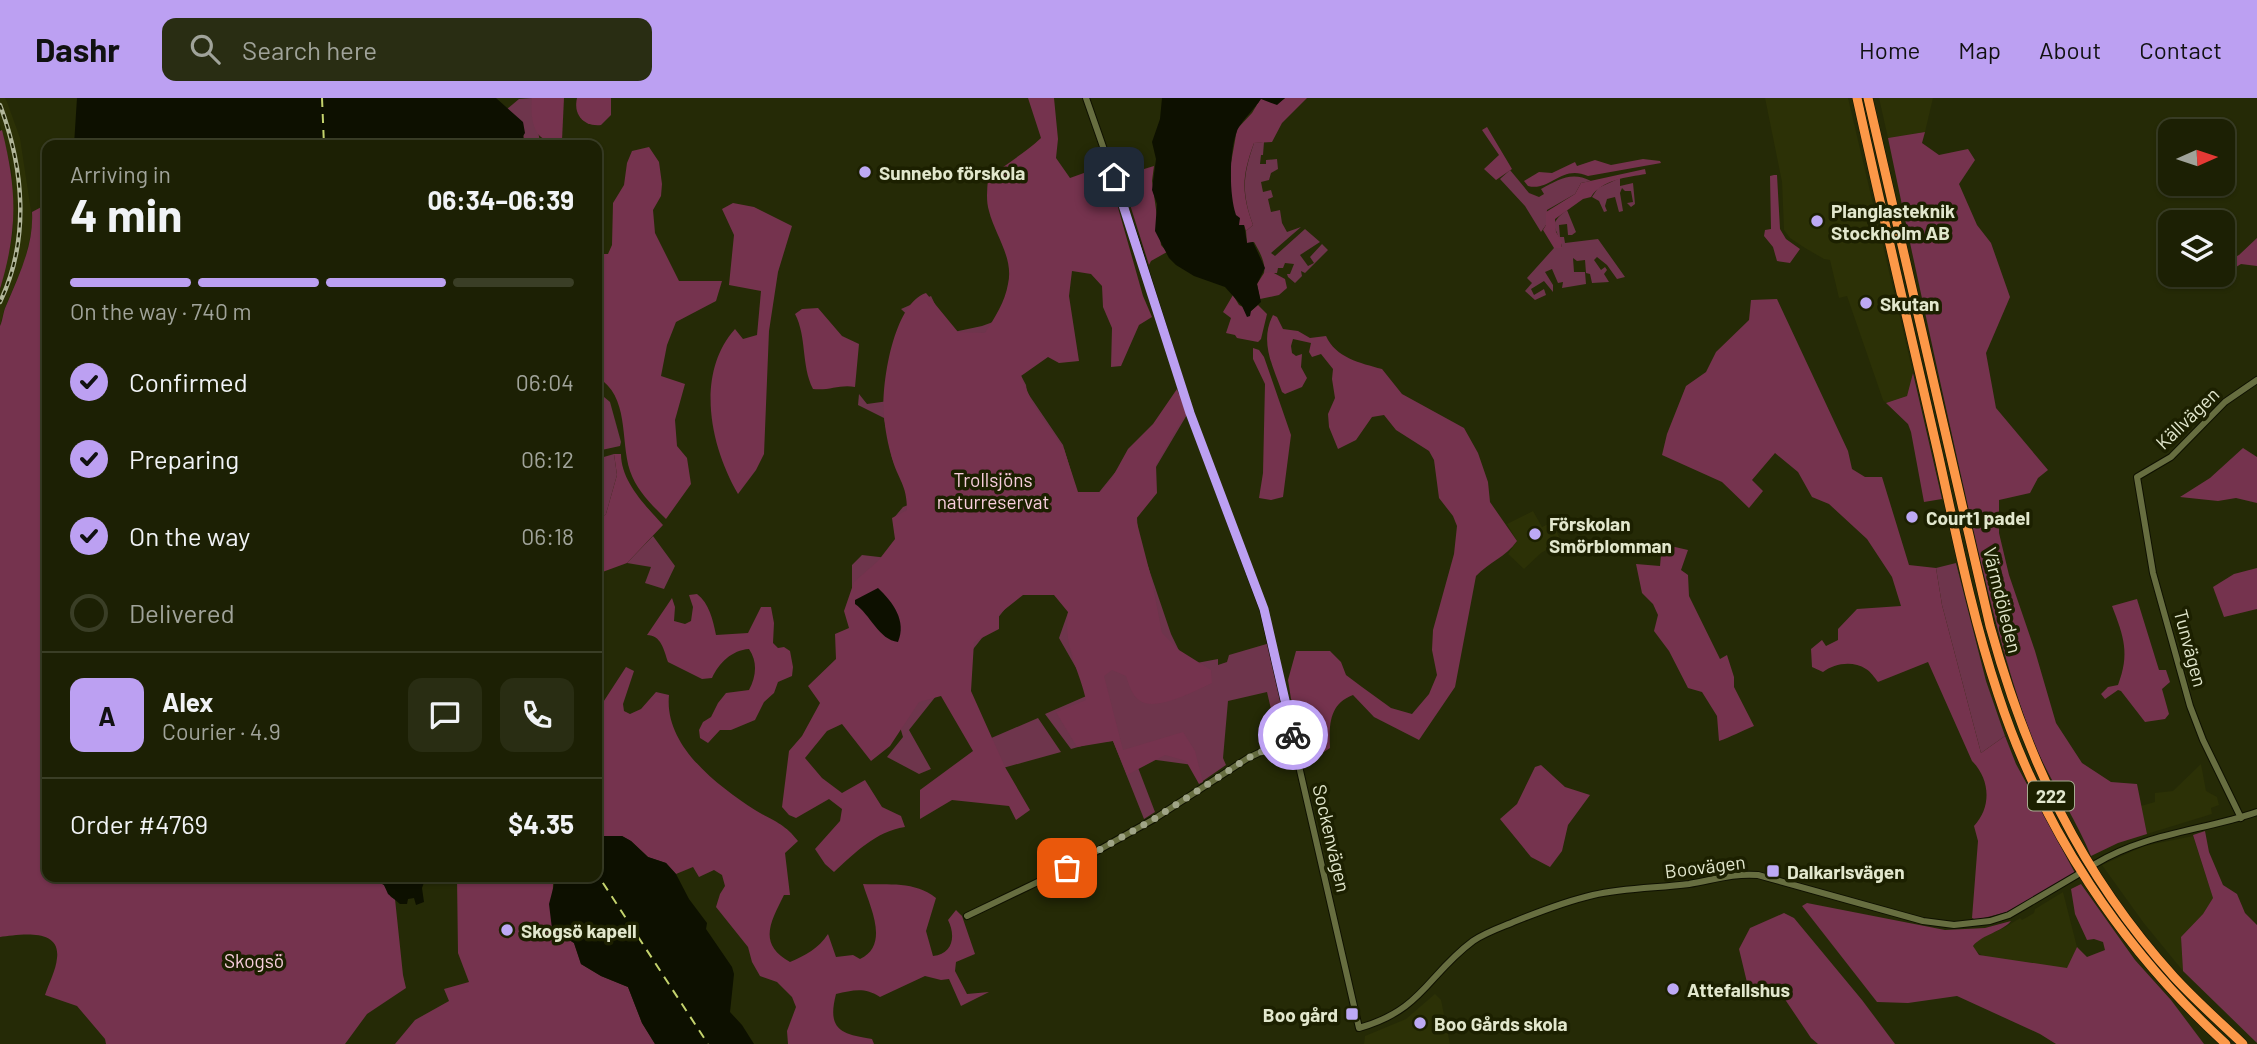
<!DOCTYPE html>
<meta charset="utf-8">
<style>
body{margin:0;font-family:Barlow,sans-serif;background:#292d13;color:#f1f3f6;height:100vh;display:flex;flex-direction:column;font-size:26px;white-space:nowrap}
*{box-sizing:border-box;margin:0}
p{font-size:23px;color:#a0a39a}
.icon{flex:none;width:38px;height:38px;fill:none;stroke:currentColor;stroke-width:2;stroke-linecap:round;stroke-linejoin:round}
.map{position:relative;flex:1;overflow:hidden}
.details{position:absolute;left:42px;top:42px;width:560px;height:742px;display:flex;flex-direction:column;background:#1c2004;border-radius:14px;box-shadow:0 2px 5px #0004,0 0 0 2px #3a3e26}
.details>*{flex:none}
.needle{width:46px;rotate:87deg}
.controls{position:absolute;left:2158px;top:21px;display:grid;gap:14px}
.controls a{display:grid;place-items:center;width:77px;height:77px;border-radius:14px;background:#1c2004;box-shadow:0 2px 5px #0004,0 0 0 2px #3a3e26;font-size:35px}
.pin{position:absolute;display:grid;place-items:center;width:60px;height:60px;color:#fff;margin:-30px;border-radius:14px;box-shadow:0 4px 10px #0006}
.courier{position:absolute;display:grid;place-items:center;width:70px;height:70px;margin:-35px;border:5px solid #bca0f2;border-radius:50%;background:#fff;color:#222;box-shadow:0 2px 9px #0007}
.headline em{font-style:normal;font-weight:700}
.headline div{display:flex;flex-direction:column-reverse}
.headline{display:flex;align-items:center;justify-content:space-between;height:119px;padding:0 28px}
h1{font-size:46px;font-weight:700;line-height:52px}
.bar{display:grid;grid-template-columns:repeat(4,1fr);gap:10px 7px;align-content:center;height:84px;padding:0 28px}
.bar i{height:9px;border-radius:5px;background:#3a3e26}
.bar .active{background:#bca0f2}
.bar p{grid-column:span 4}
.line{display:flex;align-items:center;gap:18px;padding:0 28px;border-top:2px solid #3a3e26}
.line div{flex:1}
.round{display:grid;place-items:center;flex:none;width:74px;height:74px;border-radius:14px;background:#292d13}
ol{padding:0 28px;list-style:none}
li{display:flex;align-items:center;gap:21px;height:77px}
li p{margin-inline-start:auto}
li .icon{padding:7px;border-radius:50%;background:#bca0f2;color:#111;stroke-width:4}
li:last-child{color:#a0a39a}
li i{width:38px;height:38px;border:4px solid #3a3e26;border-radius:50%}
header{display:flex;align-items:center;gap:42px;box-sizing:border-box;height:98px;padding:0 35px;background:#bca0f2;color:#111}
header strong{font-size:33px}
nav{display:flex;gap:38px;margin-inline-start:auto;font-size:24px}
.search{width:490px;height:63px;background:#292d13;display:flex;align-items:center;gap:18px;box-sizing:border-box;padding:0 24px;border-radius:14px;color:#a0a39a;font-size:26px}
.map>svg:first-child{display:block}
</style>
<header>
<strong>Dashr</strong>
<div class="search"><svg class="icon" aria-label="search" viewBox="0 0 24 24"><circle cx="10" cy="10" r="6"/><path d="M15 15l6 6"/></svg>Search here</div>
<nav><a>Home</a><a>Map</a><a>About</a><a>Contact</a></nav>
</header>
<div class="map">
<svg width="2257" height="946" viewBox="0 0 2257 946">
<rect width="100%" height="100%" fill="#252a06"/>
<!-- built -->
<g fill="#2c3106">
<polygon points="0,0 5,0 7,4 20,40 33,126 25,162 4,212 0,228 0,191 13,134 12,74 0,27"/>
<polygon points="1765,0 1848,0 1913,275 1907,298 1886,305 1883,302 1847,198 1839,200 1830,162 1824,161 1805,150 1790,140 1784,132 1782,84"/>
<polygon points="1879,0 1933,0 1925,34 1888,40"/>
<polygon points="1533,413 1542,429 1552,424 1561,443 1541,455 1524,471 1508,456 1517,443 1507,426"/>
<polygon points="2201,666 2206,693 2217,699 2219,707 2211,710 2212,716 2147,736 2141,708 2155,704 2155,695 2173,693"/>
<polygon points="2193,738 2213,800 2203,816 2181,839 2183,873 2143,824 2102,767 2144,748"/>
<polygon points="2063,794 2077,849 2068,871 1984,859 1975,852 1973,848 1981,840 2004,830 2020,820 2022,822 2034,815 2035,811"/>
<polygon points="1435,896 1441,902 1450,946 1364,946 1365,938 1406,921"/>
</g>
<!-- green -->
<g fill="#6e354c">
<polygon points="532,0 540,44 535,47 524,47 523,25 507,11 519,1"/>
<path d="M1264 44 1263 57H1261L1260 66H1266V62L1277 61 1278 71 1271 75 1269 82 1261 84 1263 94 1271 92 1273 99 1268 101 1271 114 1280 112 1282 125 1287 134 1301 129 1271 155 1275 158 1305 131 1320 144 1300 157 1308 168 1314 165 1310 159 1322 146 1328 152 1305 175 1301 173 1302 178 1295 185 1288 179 1287 176H1290L1294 166 1285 165 1283 170H1278L1277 175H1264C1266 164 1259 153 1254 144L1247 145 1246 133 1253 127C1241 94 1243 77 1254 45Z"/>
<path d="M1510 72 1529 95 1539 99 1544 96 1541 91C1559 81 1572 73 1591 83L1581 85 1575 96 1547 112 1546 127 1541 134 1525 108 1500 81Z"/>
<polygon points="1620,80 1620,88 1633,85 1635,106 1631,109 1627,105 1633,104 1631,93 1625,93 1622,90 1620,95 1623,113 1619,114 1615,99 1607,101 1605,108 1607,113 1604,114 1599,103 1592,99 1598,90"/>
<path d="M1567 112 1576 134 1572 137H1568L1567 126 1559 127 1560 139H1564L1565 145 1598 141 1625 179 1617 181 1607 167 1597 159 1594 162 1601 172 1605 169 1607 172 1604 176 1609 184 1592 185 1590 176 1586 175 1585 162 1577 163 1573 160 1574 174H1585L1586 186 1562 190 1563 184 1558 185 1552 171 1545 174 1553 187V194L1544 183 1531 191 1534 197 1544 191 1546 197 1535 202 1525 193 1532 185 1527 180 1554 150 1562 149C1557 128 1546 128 1567 112Z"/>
<path d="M931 198 949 235 982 228 993 224 1026 287 1027 294 1063 347 1080 404 1092 403 1180 294 1188 315 1156 369V386L1136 400 1138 439 1171 536 1186 567 1218 561V567L1227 564 1229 557 1270 545 1275 570 1274 571C1278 588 1287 622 1277 637L1267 594 1228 603 1223 660 1226 667 1200 685 1193 667 1149 661 1137 667 1155 714 1144 721 1113 643 1096 644 1071 651 1045 616 1091 596 1059 540 1071 506 1028 482 959 569 989 641 1038 620 1061 654 1003 670 944 588 909 632 931 671 919 676 887 659 903 639 888 588 852 497V467L862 457 905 462 893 421 903 409 908 407V398L892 360 884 320 858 307 859 296 867 306 917 299 931 239 901 211Z"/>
<polygon points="597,293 610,304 621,344 620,348 597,353"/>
<polygon points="614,356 617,377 606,416 599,424 597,418 597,361"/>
<polygon points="653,438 675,468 664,491 645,485 651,469 627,465"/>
<polygon points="1956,465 1986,583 2005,638 1981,655 1942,507 1936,470"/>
</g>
<!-- forest -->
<g fill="#75334e">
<path d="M532 0H564L562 42C533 49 530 21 532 0Z"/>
<path d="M577 0H611V17L601 27C584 29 573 17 577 0Z"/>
<path d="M1028 0H1054L1058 41 1056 60 1070 80 1106 67 1143 198 1152 219 1139 227 1121 268 1111 269 1112 230 1103 209 1102 188 1091 176 1072 173 1069 198 1079 263 1059 265 1048 259 1021 278 1032 304 1064 351 1078 394H1100L1112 380 1128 351 1153 326 1177 291 1186 315 1156 367 1157 395 1136 421 1152 483 1162 535 1179 552 1211 572 1212 585C1197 592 1154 615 1139 602 1132 597 1129 587 1126 578L1112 572 1104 578 1123 652 1183 634 1195 653 1203 684 1199 686 1186 663 1165 657 1127 677 1113 643 1077 649 1056 614 1086 602C1079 570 1063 549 1068 514L1054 497H1023L999 516V531L974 544 971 593 1005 669 1030 712 1016 722 1009 708 952 702 920 721V692L973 653 941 598 919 604 890 648 871 663 842 626 827 633 805 660 822 680 842 695 865 682 882 709 901 718 905 729C875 734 856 754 834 774L825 766 815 751 840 723 842 711 829 701 796 720 789 717 782 709 789 653 802 638 820 605 808 588 836 561 835 536 849 530 844 513 854 484 878 463 895 441 892 420 907 412C907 386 898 382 892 360 888 347 885 331 884 318 881 288 893 206 926 195L958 234 985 235C995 219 1005 204 1008 186 1014 160 995 137 989 113 986 103 987 92 988 81 1005 66 1024 56 1041 40Z"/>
<path d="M1261 0 1277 6 1285 0H1307L1282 25 1272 44 1254 45C1242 78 1241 94 1253 127L1246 133 1244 127 1239 128 1231 106V65L1237 31 1252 15Z"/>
<polygon points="1487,29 1512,71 1496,82 1484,71 1499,57 1482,32"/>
<path d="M2 32C17 92 18 131 0 191V33Z"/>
<path d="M1925 34 1922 45 1939 57 1968 51 1975 62 1959 86 1977 127 1991 145 2010 199 1986 255 1996 310 2048 372 2038 380 2030 395 1999 402V435L2009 477 2035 553 2056 625 2082 665 2111 684 2137 686 2147 736 2118 745 2091 758C2074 716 2046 678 2030 635 1999 549 1980 461 1960 373 1935 262 1911 151 1888 40Z"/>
<path d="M649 49 659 64 662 86 661 98 653 112 655 135 679 183H722L716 203 676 224 667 247 661 278 685 286 675 322 677 348 687 360 691 386 666 421C651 406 637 393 630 373 620 342 630 298 597 279V156H608L612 147 613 105 624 87 627 65 632 53Z"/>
<path d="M1643 61 1660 63 1661 65 1588 78C1561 66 1550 94 1528 88L1524 83 1539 74 1552 75 1575 64 1577 68 1595 62 1611 67Z"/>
<polygon points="1154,68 1152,83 1161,147 1167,154 1151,163 1149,167 1121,78"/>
<path d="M1645 71 1646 76C1628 79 1601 82 1591 99L1583 101 1555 121 1556 134 1563 145H1561L1562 150H1554L1543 132 1546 127V114L1575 96 1581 85Z"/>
<polygon points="1774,77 1777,77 1780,131 1786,141 1800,151 1790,165 1777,163 1773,149 1764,138 1765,132 1771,131 1770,78"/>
<path d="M733 105 754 109 792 128 778 174 769 233 764 356 756 372 738 396C710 348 695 276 735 231L743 241 757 237 761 193 729 187 734 137 722 111Z"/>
<path d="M47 106V779H370L384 787 391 799 395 801 403 877 406 890 367 916 345 946H106L105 941 77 908 45 897C49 885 56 872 57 860 61 829 18 837 0 839V228C3 222 3 214 6 208 19 177 34 147 32 114Z"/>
<polygon points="2257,140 2257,168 2241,166 2221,178 2223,160 2229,162 2239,157"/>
<polygon points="1272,174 1285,181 1287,190 1279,197 1260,201 1257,186 1264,175"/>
<polygon points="1233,197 1239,207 1251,213 1258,207 1267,216 1261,241 1258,244 1237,240 1235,237 1226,235 1231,220 1223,214"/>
<path d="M1777 201 1848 353 1852 371 1865 379H1882L1909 467 1936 470 1942 507 1981 655 2005 638 2016 666 2075 775 2007 814 1976 822 1972 820 1978 743 1974 728C1992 709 1990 681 1972 663L1928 564 1878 584C1875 580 1870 573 1866 571 1852 562 1834 566 1823 574L1812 569 1811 551 1822 542 1826 548 1838 542V531L1857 511 1901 508 1892 479 1867 441 1829 406 1812 399 1798 374 1775 355 1752 382 1763 393 1749 410 1722 384 1662 357 1667 336 1686 288 1706 274 1716 254 1749 222 1751 202Z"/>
<path d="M818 210 842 238 859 246 855 289C840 286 829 293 813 291 801 267 807 239 795 216L802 211Z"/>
<path d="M1273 217 1277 219 1283 231 1298 233 1310 240 1326 238C1336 260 1360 265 1382 271L1402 296 1464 330 1478 355 1488 384 1490 404 1517 443C1506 459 1489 464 1476 478L1455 589 1419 642 1374 619 1353 597C1329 606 1329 627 1330 650L1316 659 1306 661 1300 628 1301 620 1291 601 1288 582 1296 553H1330L1341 564 1346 577 1362 589 1391 610 1412 616 1429 596 1437 577 1432 552 1433 532 1454 456 1457 428 1453 418 1439 400 1434 362 1429 353 1396 332 1384 317 1372 319 1356 342 1338 351 1329 329 1328 316 1335 300 1332 281 1333 271 1321 256 1312 259 1309 254 1311 245 1293 241 1291 248 1292 255 1296 258 1302 256 1301 269 1307 280 1302 289 1285 296 1282 294C1273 268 1259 244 1273 217Z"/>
<polygon points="1253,250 1259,252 1264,259 1291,337 1283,399 1271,402 1259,400 1263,375 1265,286 1253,261"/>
<polygon points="1913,275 1942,401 1924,404 1911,334 1908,326 1886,305 1907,298"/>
<polygon points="2243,350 2257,359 2257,405 2236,400 2218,403 2180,399 2210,380"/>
<path d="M614 356H621C621 384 646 408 663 427L627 465 597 476V418L599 423 606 416 617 377Z"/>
<path d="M1662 446 1688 452 1681 472 1688 477 1689 498 1720 561 1727 557 1734 579V589L1754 628C1741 633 1731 639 1719 643L1717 618 1702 594 1688 590 1669 553 1654 533 1658 517 1653 506 1642 495 1636 466 1660 468Z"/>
<polygon points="2257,470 2257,511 2224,519 2213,489 2234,476"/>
<path d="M697 496C709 505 713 522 716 537L748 535 761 509H771L774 525 773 545 778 550 784 549 790 553 793 569 792 578 778 584 774 595 764 604 755 622 731 632H720L708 645 700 640 699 632 703 624 711 619 718 605 726 595 749 592C756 579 758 564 749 551 732 552 719 565 712 580L702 581 668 564C664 552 661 537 647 537L672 500 675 509 674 523 685 526 691 523 693 509 689 497Z"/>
<path d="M2137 501 2159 572H2166L2170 584 2162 591 2169 616 2165 621 2145 624 2121 593 2118 592 2105 601 2101 596 2108 589 2118 587C2130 556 2124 539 2112 508Z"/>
<path d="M626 569 634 573 623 606 624 613 630 616 641 611 656 594 669 597C664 648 717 687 755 712 773 723 784 725 798 743L785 755 790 797H784C771 823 757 846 790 864 806 857 818 851 828 836L836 859 853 857 860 861C890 847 870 809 863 786 888 787 915 783 936 800L926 833 933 858C953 856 956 838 948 822L956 812 962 818 975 856 956 864 955 873 967 896 989 894 961 908 949 881 941 882 925 878 880 899C865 889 853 892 836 896 827 931 840 936 872 941L874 946H788L787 933 796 909 792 899 777 884 760 878 752 864 748 849 716 809 720 796 725 788 722 777 714 772 699 779 693 769 676 776 666 765 648 759 631 743 622 738H599L597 736V608L600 609Z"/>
<polygon points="1541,667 1565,689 1590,697 1568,727 1562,753 1550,769 1531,759 1500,721 1517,706 1535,669"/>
<polygon points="2205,733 2209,754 2223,787 2237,796 2245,815 2257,827 2257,945 2183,873 2181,839 2203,816 2213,800 2193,737"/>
<polygon points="457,779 556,779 553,786 552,831 574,845 581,866 601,878 628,889 642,925 655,946 395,946 415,922 449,903 444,891 469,884 458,855"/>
<path d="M2081 786 2135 862 2171 902 2204 946H2056L2040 936 1957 898 1908 905 1877 904 1802 808 1807 805 1945 832 1985 830 2011 823C2002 834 1983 836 1973 848L1979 857 2067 870 2077 849 2087 859 2105 852 2103 844 2094 841 2087 842 2075 816 2071 791Z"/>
<polygon points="1784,815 1794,820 1862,902 1895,946 1818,946 1811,940 1776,888 1750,897 1739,851 1750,830"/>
</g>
<!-- water -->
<g fill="#0d1000">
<polygon points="77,0 496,0 523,24 525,35 523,38 524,47 74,47"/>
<path d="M1162 0H1285L1277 7 1261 1C1255 10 1240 25 1237 33 1229 53 1229 97 1236 117L1240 120 1239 127H1244L1247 145 1253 144 1265 170 1257 186 1261 204 1251 213 1250 218 1247 219 1242 208 1225 189 1194 178 1176 167 1169 160 1155 133 1157 106 1152 92 1156 61 1152 44 1160 21Z"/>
<path d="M878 490C893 504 907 523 898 544 879 542 870 516 855 506V502Z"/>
<polygon points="597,736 600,738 622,738 631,743 648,759 666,765 676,776 689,801 707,825 706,831 732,869 734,876 730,914 742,927 754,946 655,946 642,925 628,889 601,878 581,866 574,845 552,831 549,806 556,779 597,779"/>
<polygon points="370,779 426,779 422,790 424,804 416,807 414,800 408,801 407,806 400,806 388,796 384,787"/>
</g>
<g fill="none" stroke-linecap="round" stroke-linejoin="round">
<!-- ferry -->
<g stroke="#c4d36d" stroke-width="2" stroke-dasharray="9 7" stroke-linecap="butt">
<polyline points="322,0 324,47"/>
<polyline points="597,770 603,785 708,946"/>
</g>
<defs>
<g id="minor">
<path d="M1086 0 1136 143 1190 315 1263 511 1359 930C1423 912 1427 877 1473 843 1486 834 1502 829 1516 823 1541 813 1567 803 1593 797 1624 790 1657 790 1689 786 1713 782 1733 775 1758 777L1923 823 1954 827 1990 823 2009 817 2077 777"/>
<polyline points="2241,720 2203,642 2190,608 2153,475 2137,379 2171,359 2225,304 2257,282"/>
<path d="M2095 766C2146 735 2202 733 2257 714"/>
<polyline points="967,818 1067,770 1154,721 1248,660 1263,653 1295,646"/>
</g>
<g id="highway">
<path d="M1857 0C1883 119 1911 237 1938 355 1956 436 1972 518 1998 596 2042 731 2122 851 2226 946"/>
<path d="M1868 0 1990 528C2027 662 2080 775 2174 879 2196 903 2220 924 2243 946"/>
</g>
</defs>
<!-- minor casing -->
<use href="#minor" stroke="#0f1100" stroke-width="8"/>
<!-- highway casing -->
<use href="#highway" stroke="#0f1100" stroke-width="10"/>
<!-- minor -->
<use href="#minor" stroke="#676e40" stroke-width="6"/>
<!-- highway -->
<use href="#highway" stroke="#fc9848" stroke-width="9"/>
<defs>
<path id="rail" d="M0 7C24 71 30 142 0 204"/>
</defs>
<!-- rail casing -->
<use href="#rail" stroke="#b1b69a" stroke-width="4.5"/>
<!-- rail -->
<use href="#rail" stroke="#1c2000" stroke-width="2" stroke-dasharray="5" stroke-linecap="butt"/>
</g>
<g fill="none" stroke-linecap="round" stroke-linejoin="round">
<!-- done -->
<polyline stroke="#a0a587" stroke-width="7" stroke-dasharray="0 12.6" points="1067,770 1154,721 1248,660 1263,653 1295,646 1293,637"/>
<!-- route -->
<polyline stroke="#bca0f2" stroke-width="9" points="1114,79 1190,315 1264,511 1293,637"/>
</g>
<!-- markers -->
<g fill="#bda9f5" stroke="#1c2000" stroke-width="2.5">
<circle cx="865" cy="74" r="7"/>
<circle cx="1817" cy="123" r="7"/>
<circle cx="1866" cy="205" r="7"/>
<circle cx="1912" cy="419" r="7"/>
<circle cx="1535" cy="436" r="7"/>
<rect x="1766" y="766" width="14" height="14" rx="3.5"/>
<circle cx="507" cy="832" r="7"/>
<circle cx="1673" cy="891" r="7"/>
<rect x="1345" y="909" width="14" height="14" rx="3.5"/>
<circle cx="1420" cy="925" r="7"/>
</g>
<g text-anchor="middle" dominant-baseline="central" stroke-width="7" stroke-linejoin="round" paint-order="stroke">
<!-- shield labels -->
<rect fill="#1c2000" stroke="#a7ab90" stroke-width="2" x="2028" y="683.5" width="46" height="29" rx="5"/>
<g font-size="18" font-weight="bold" fill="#e2e7cd">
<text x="2051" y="698">222</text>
</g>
<!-- poi labels -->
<g font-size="19" font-weight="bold" fill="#e2e7cd" stroke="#1c2000" text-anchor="start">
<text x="879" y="74">Sunnebo förskola</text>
<text x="1831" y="112">Planglasteknik<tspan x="1831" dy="22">Stockholm AB</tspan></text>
<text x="1880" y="205">Skutan</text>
<text x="1926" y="419">Court1 padel</text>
<text x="1549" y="425">Förskolan<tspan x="1549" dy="22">Smörblomman</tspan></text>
<text x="1787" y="773">Dalkarlsvägen</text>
<text x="521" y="832">Skogsö kapell</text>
<text x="1687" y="891">Attefallshus</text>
<text x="1338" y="916" text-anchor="end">Boo gård</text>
<text x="1434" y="925">Boo Gårds skola</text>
</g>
<!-- street labels -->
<g font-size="19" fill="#e2e7cd" stroke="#1c2000">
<text transform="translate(2187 320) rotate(-44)">Källvägen</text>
<text transform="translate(2003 502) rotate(76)">Värmdöleden</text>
<text transform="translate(2191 550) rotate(75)">Tunvägen</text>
<text transform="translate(1332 740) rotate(77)">Sockenvägen</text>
<text transform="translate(1705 768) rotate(-7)">Boovägen</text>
</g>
<!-- park labels -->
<g font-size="19" fill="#f9cedd" stroke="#1c2000">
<text x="993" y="381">Trollsjöns<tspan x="993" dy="22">naturreservat</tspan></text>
<text x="254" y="862">Skogsö</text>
</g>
</g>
</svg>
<div class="controls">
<a><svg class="needle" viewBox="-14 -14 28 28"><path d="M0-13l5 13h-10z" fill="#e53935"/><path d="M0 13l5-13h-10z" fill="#a0a39a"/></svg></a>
<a><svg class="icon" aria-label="layers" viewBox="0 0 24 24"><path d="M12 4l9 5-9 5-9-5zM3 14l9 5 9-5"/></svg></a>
</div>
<div class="pin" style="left:1067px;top:770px;background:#ea580c"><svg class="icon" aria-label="bag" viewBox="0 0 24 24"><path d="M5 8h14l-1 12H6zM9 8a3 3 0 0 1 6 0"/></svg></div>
<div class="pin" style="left:1114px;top:79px;background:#1f2937"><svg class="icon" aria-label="home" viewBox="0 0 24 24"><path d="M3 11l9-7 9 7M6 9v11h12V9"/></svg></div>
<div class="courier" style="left:1293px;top:637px"><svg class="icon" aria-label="bike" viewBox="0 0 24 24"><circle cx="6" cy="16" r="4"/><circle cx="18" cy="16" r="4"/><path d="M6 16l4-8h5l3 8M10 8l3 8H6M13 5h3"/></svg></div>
<section class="details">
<div class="headline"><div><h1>4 min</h1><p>Arriving in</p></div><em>06:34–06:39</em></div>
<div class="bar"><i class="active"></i><i class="active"></i><i class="active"></i><i></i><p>On the way · 740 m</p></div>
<ol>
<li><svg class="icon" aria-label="check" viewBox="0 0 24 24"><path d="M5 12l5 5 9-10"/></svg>Confirmed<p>06:04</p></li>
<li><svg class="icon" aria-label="check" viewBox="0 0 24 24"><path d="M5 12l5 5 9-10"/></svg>Preparing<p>06:12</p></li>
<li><svg class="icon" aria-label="check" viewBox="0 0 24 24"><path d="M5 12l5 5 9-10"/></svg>On the way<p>06:18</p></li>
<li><i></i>Delivered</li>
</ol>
<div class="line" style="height:126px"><b class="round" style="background:#bca0f2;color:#111">A</b><div><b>Alex</b><p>Courier · 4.9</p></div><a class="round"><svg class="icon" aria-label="chat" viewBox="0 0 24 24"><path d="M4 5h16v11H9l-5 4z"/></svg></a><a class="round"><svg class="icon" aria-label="phone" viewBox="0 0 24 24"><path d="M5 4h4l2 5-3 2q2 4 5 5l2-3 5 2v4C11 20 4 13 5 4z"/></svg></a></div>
<div class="line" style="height:91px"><div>Order #4769</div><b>$4.35</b></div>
</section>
</div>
